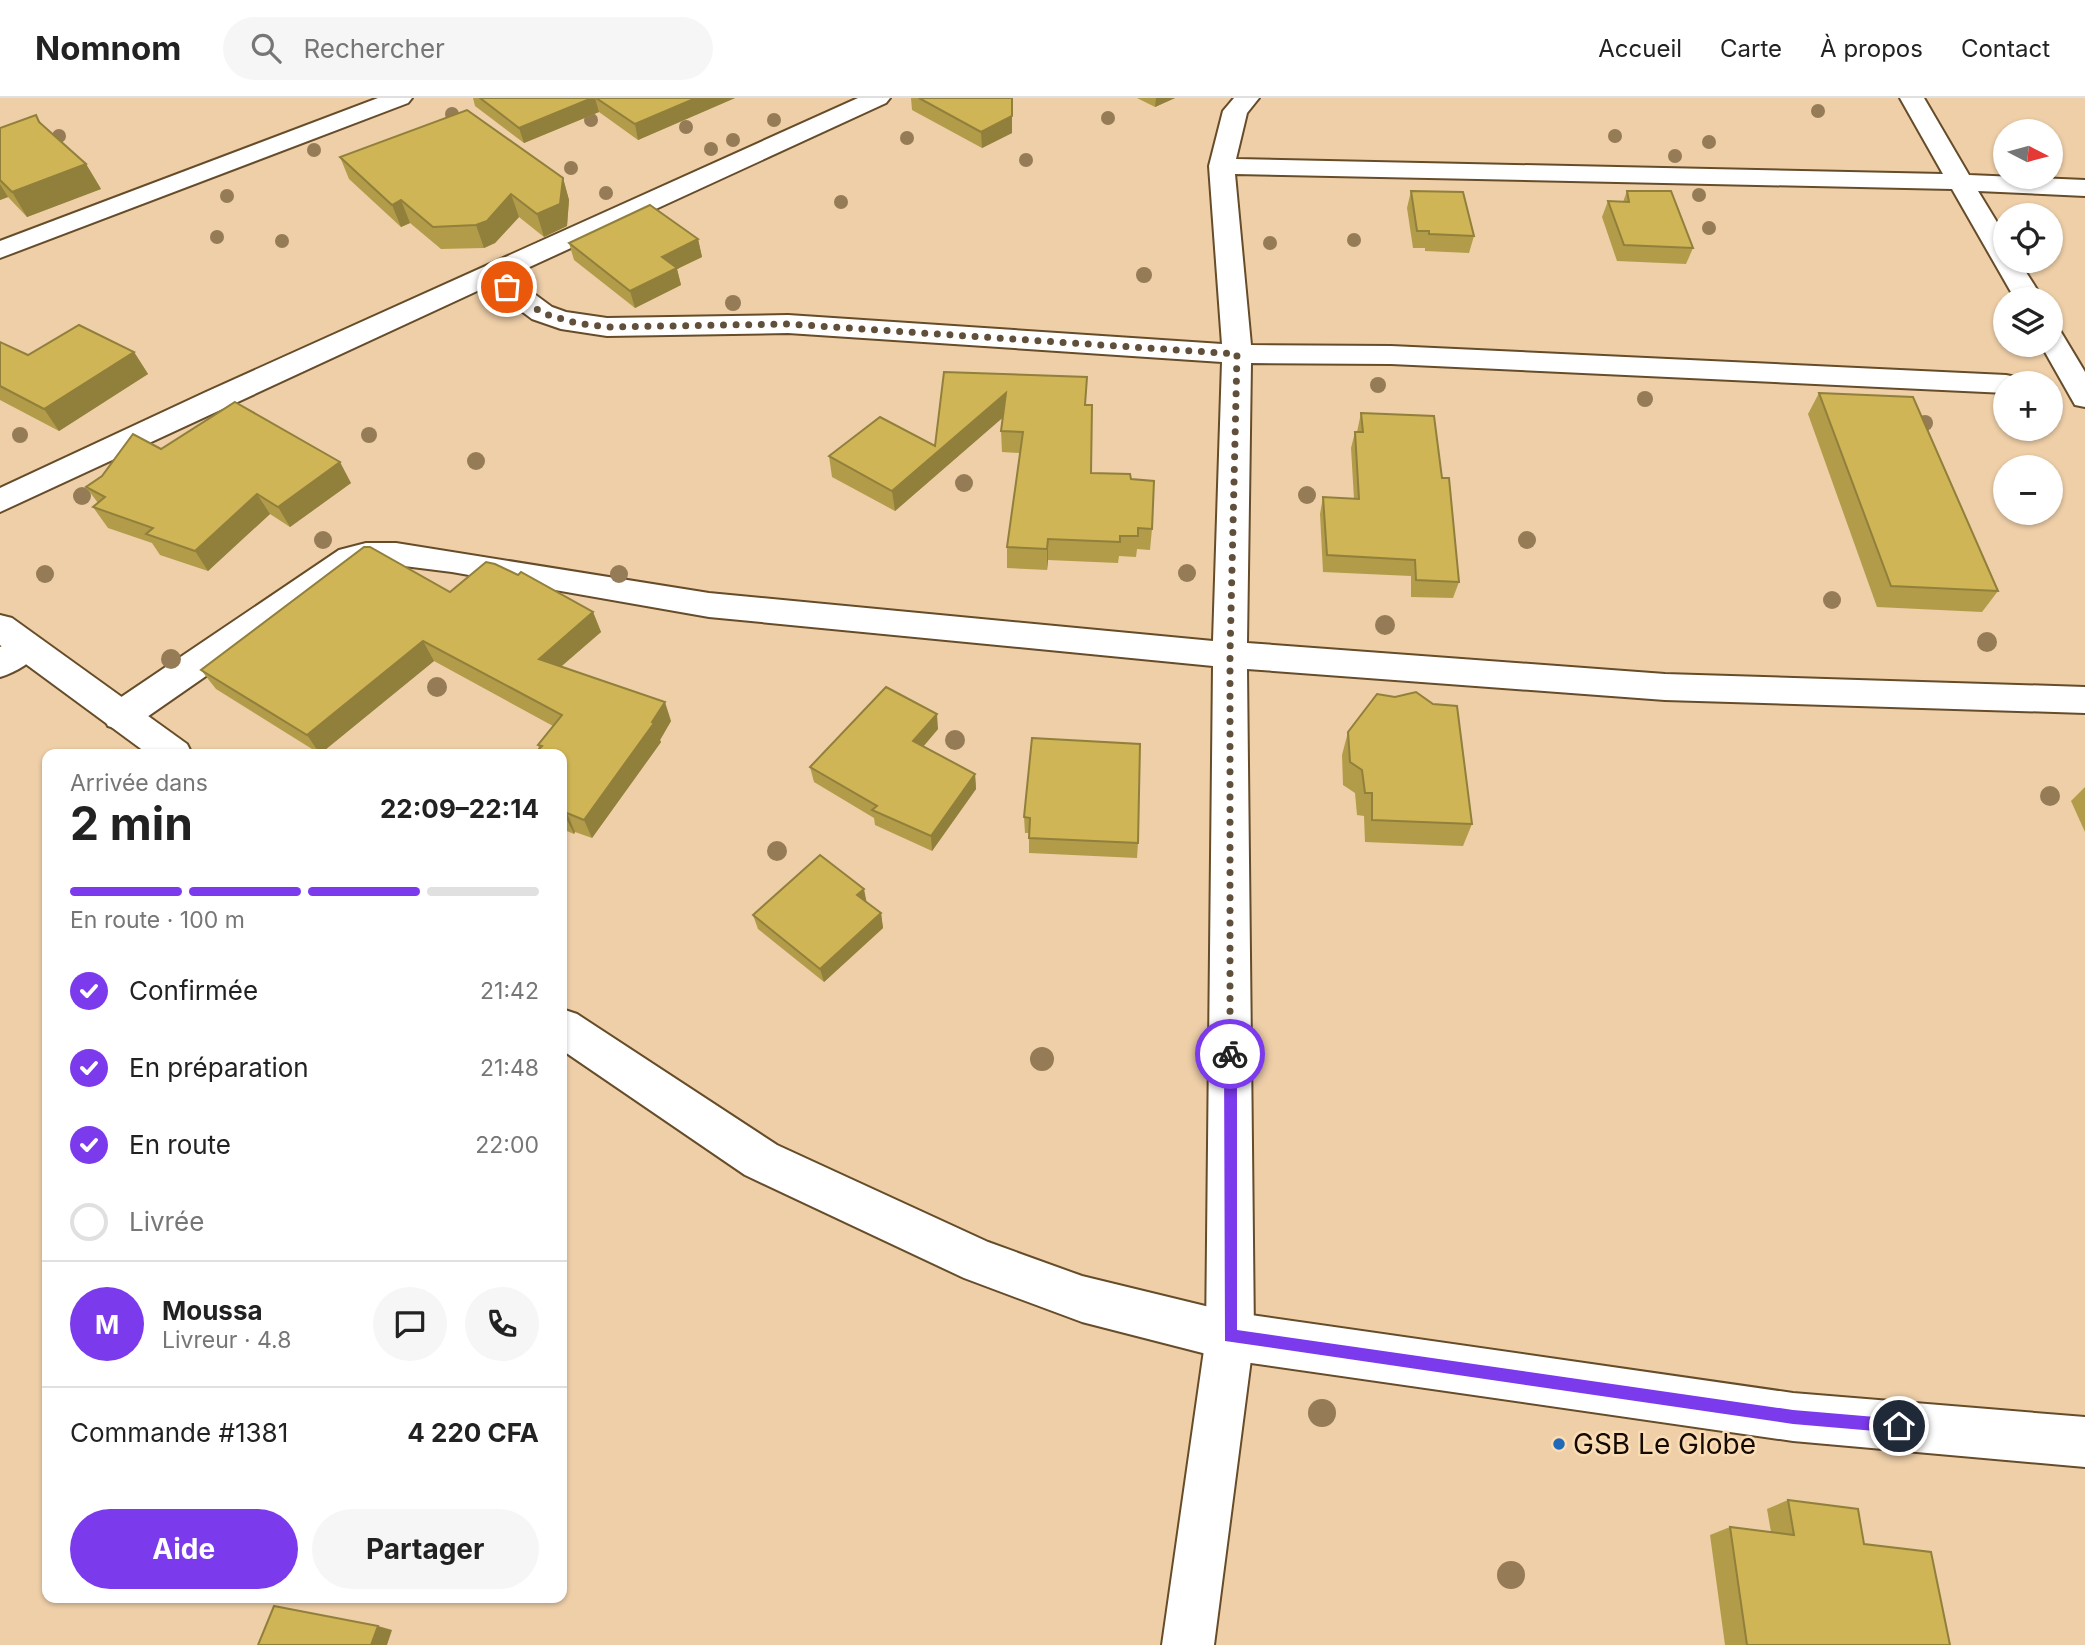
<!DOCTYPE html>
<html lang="fr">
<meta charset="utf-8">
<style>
body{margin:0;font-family:Inter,sans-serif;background:#f6f6f6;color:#222;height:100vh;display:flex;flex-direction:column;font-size:26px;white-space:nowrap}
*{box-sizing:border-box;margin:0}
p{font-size:23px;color:#767676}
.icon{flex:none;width:38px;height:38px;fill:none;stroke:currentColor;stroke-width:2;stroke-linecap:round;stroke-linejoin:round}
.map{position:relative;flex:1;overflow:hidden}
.sheet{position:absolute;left:42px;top:651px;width:525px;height:854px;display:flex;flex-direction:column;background:#fff;border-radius:14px;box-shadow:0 2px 5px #0004}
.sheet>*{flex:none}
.needle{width:46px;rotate:96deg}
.tools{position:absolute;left:1993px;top:21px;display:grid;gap:14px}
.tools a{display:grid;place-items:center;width:70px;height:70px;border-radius:50%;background:#fff;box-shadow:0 2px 5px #0004;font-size:35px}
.pin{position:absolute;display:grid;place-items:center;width:60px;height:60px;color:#fff;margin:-30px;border:4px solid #fff;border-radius:50%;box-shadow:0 2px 7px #0007}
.courier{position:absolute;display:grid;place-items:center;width:70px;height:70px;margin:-35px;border:5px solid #7c3aed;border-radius:50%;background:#fff;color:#222;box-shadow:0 2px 9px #0007}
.head em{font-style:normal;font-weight:700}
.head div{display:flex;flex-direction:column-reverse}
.head{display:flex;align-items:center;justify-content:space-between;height:119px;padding:0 28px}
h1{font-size:46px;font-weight:700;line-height:52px}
.bar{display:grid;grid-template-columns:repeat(4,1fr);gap:10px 7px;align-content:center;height:84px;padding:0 28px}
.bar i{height:9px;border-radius:5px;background:#e0e0e0}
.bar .current{background:#7c3aed}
.bar p{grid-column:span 4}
.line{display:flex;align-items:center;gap:18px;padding:0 28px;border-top:2px solid #e0e0e0}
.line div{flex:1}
.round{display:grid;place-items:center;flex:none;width:74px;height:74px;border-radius:37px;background:#f6f6f6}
ol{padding:0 28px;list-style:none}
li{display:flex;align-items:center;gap:21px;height:77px}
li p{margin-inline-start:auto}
li .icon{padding:7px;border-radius:50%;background:#7c3aed;color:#fff;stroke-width:4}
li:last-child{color:#767676}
li i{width:38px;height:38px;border:4px solid #e0e0e0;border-radius:50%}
.button{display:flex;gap:14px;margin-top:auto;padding:14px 28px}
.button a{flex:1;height:80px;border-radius:42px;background:#7c3aed;color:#fff;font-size:28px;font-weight:700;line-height:80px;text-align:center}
.button a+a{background:#f6f6f6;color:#222}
header{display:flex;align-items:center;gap:42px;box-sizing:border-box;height:98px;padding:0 35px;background:#fff;border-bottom:2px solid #e0e0e0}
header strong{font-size:33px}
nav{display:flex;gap:38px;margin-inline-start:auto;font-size:24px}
.search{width:490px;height:63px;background:#f6f6f6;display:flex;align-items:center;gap:18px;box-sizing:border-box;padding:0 24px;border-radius:38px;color:#767676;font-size:26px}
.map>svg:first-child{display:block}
</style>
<header>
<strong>Nomnom</strong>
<div class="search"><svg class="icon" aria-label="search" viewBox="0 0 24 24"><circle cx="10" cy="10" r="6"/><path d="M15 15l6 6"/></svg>Rechercher</div>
<nav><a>Accueil</a><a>Carte</a><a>À propos</a><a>Contact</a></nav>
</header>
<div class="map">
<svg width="2085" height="1547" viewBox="0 0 2085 1547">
<rect width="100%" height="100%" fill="#eecfa8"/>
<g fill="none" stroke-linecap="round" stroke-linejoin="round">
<defs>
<g id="minor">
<polygon points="378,0 412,0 408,5 0,160 0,143"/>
<polygon points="858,0 890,0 886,5 510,178 552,209 566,214 607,220 788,217 1222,246 1209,68 1223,13 1234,0 1259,0 1247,15 1236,61 1943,76 1900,0 1924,0 1969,77 2085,82 2085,98 1978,93 2006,139 2006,163 2019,163 2043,201 2015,201 1952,91 1235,76 1251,247 1391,248 2006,277 2016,279 2020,285 2006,285 2006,295 1391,266 1251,265 1247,545 1665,576 2085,589 2085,615 1665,602 1247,571 1254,1238 1214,1547 1162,1547 1206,1238 1213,568 709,519 452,474 396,467 366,467 134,628 121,632 108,628 103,618 108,608 339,452 366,445 396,445 709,495 1213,543 1222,264 788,235 607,238 561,231 532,221 488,188 0,414 0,390 206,294"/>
<polygon points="2051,231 2061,234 2085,274 2085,309 2075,307 2041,247 2051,247"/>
<path d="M25 536 37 540 42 549C34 564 16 574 0 579V549Z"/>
</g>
<g id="major">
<polygon points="0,517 12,520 187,646 192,656 148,656 0,547"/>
<polygon points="562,911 577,916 777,1047 988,1144 1082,1178 1230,1214 1793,1295 2085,1319 2085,1369 1793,1343 1230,1262 1082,1224 964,1180 745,1077 562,952"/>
</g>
</defs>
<!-- minor casing -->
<use href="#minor" stroke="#664c29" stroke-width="4"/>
<!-- major casing -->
<use href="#major" stroke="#664c29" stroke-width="4"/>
<!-- minor -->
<use href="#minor" fill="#fff" fill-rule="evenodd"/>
<!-- major -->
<use href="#major" fill="#fff" fill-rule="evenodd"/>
</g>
<!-- trees -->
<g fill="#967b57">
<circle cx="1818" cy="13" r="7"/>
<circle cx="452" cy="16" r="7"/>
<circle cx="1108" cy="20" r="7"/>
<circle cx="591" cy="22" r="7"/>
<circle cx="774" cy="22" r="7"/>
<circle cx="686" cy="29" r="7"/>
<circle cx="59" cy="38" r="7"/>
<circle cx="1615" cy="38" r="7"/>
<circle cx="907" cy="40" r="7"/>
<circle cx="733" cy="42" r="7"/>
<circle cx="1709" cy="44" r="7"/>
<circle cx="711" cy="51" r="7"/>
<circle cx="314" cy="52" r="7"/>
<circle cx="1675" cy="58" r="7"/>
<circle cx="1026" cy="62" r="7"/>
<circle cx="571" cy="70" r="7"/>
<circle cx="606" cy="95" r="7"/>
<circle cx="1699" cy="97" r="7"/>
<circle cx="227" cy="98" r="7"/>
<circle cx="841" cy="104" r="7"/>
<circle cx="1709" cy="130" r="7"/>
<circle cx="217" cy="139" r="7"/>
<circle cx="1354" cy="142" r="7"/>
<circle cx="282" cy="143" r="7"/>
<circle cx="1270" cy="145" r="7"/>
<circle cx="1144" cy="177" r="8"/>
<circle cx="733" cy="205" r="8"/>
<circle cx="1378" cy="287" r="8"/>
<circle cx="1645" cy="301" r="8"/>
<circle cx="1925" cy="325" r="8"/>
<circle cx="20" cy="337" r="8"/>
<circle cx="369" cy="337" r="8"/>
<circle cx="476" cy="363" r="9"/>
<circle cx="964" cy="385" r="9"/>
<circle cx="1307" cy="397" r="9"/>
<circle cx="82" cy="398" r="9"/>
<circle cx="323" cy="442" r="9"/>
<circle cx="1527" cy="442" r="9"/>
<circle cx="1187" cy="475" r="9"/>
<circle cx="45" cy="476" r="9"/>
<circle cx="619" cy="476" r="9"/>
<circle cx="1832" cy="502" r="9"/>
<circle cx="1385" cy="527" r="10"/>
<circle cx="1987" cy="544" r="10"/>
<circle cx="171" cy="561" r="10"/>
<circle cx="437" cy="589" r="10"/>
<circle cx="955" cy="642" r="10"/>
<circle cx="2050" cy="698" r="10"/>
<circle cx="777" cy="753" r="10"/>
<circle cx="1042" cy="961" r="12"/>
<circle cx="1322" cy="1315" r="14"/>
<circle cx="1511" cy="1477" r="14"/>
</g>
<!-- wall -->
<g fill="#b29c49">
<polygon points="473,0 735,0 638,42 599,14 524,45 475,8"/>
<polygon points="911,0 1012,0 1012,35 982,50 912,12"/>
<polygon points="1137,0 1175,0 1155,9"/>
<polygon points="36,17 42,27 86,66 101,91 27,119 8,99 0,102 0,30"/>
<polygon points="340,59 563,80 569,102 567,128 544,139 519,119 495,145 484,150 441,151 410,125 401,129 349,81"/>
<polygon points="1411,93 1474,138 1469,155 1425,153 1425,150 1413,150 1407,110"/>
<polygon points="1627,93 1693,150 1686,166 1617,163 1602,119 1608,103 1623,104"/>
<polygon points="698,141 702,159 677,171 681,187 635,210 574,162 569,145"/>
<polygon points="0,244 28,257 134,254 148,276 59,333 0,302"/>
<polygon points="944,274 1086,307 1091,375 1131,381 1152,431 1150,452 1137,451 1136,459 1119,458 1118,465 1048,462 1047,472 1007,470 1007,449 1020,355 1002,354 1001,333 1003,319 895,413 832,379 829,358 935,348"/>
<polygon points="1819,295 1998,493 1982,514 1877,509 1808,316"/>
<polygon points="1361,315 1442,380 1459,484 1453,500 1411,499 1411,478 1323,474 1320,416 1323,399 1354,401 1351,350 1355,334 1357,334"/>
<polygon points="161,351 351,385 290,429 270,416 208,473 160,457 152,445 108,430 93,409 98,405 86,389"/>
<polygon points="518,477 593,514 601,534 561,568 671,623 660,642 661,644 592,740 575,734 574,736 562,731 562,656 539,651 538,647 553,628 434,563 320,656 216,591 201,572 450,494"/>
<polygon points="938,631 923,649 975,676 976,691 932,753 875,727 874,720 814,684 810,669"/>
<polygon points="1348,634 1472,726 1463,748 1365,744 1364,718 1357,717 1355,695 1343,687 1342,657"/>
<polygon points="1032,640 1138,745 1137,760 1029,755 1029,735 1025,735 1024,719"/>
<polygon points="2085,689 2085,734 2071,703"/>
<polygon points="881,815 883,830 824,884 758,831 753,817"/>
<polygon points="1788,1402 1864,1446 1950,1547 1725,1547 1710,1437 1730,1429 1771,1434 1767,1411"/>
</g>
<!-- shaded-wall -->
<g fill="#917f3c">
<polygon points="592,0 595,0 599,14 524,45 519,30"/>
<polygon points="696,0 735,0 638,42 635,26"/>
<polygon points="1012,0 1012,35 982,50 981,34"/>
<polygon points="1156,0 1175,0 1155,9"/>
<polygon points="86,66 101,91 27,119 12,94"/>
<polygon points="563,80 569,102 567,128 544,139 537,116"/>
<polygon points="0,86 8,99 0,102"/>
<polygon points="511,96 519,119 495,145 484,150 476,127"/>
<polygon points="401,102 410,125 401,129 392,107"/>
<polygon points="698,141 702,159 677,171 681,187 635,210 630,193 662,159"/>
<polygon points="134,254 148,276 59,333 44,311"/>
<polygon points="1006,295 1007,316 895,413 892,393"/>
<polygon points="340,364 351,385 290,429 278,409"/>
<polygon points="257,396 270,416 208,473 195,453"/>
<polygon points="1048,441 1048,462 1047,472 1047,451"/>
<polygon points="593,514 601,534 548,580 539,561"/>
<polygon points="423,543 434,563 320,656 307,637"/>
<polygon points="665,604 671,623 660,642 661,644 592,740 584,722 652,624"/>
<polygon points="937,616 938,631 915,658 913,643"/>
<polygon points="975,676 976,691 932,753 931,738"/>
<polygon points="567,715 575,734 574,736 565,718"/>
<polygon points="864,791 867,806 857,797"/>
<polygon points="881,815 883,830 824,884 820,871"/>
<polygon points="378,1528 392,1532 387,1547 371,1547"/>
</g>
<!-- building -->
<g fill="#cfb555" stroke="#917f3c" stroke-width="2">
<polygon points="480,0 592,0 519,30"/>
<polygon points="596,0 696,0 635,26"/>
<polygon points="919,0 1012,0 1012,18 981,34"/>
<polygon points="467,12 563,80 560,106 537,116 511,96 487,123 476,127 433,129 401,102 392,107 340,59"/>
<polygon points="36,17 39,24 86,66 12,94 0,82 0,30"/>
<polygon points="1411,93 1463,94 1474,138 1429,136 1429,133 1417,133"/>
<polygon points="1627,93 1671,93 1693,150 1624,147 1608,103 1629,104"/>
<polygon points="650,107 698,141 662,159 677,170 630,193 569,145"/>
<polygon points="79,227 134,254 44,311 0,288 0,244 28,257"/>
<polygon points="944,274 1087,279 1085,307 1092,307 1091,375 1130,376 1131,381 1154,383 1152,431 1138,430 1138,438 1120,438 1120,444 1048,441 1047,451 1007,449 1023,334 1001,333 1006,295 892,393 829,358 880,319 935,348"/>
<polygon points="1819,295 1913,299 1998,493 1891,488"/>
<polygon points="235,304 340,364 278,409 257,396 195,453 146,436 153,430 93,409 105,399 86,389 102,378 133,336 161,351"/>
<polygon points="1361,315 1434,318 1442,380 1449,380 1459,484 1416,482 1415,462 1327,457 1323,399 1359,401 1355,334 1363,334"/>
<polygon points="364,449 370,449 450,494 486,464 495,466 518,477 521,474 593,514 539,561 665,604 652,624 654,625 584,722 567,715 565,718 562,716 562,656 534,656 542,648 538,647 562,617 423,543 307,637 201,572"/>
<polygon points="886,589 937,616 913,643 975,676 931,738 872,712 877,708 810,669"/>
<polygon points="1416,594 1433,606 1457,608 1472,726 1372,722 1372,695 1365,695 1362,672 1350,664 1348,634 1377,596 1395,599"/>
<polygon points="1032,640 1140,646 1138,745 1029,740 1030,720 1024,719"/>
<polygon points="820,757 864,791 857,797 881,815 820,871 753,817"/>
<polygon points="1788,1402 1858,1411 1864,1446 1931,1454 1950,1547 1747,1547 1730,1429 1794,1437"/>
<polygon points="274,1508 378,1528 371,1547 258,1547"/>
</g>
<!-- route -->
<polygon fill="#7c3aed" points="1230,951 1237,956 1237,1232 1793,1312 1899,1321 1904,1323 1906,1328 1904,1333 1899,1335 1793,1326 1225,1243 1224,956"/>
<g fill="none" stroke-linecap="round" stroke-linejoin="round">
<!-- done -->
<polyline stroke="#604f3b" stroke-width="7" stroke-dasharray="0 12.6" points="507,189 542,215 576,225 607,229 788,226 1237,256 1230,557 1230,956"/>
</g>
<!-- markers -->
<circle fill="#2069b9" stroke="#fbddb5" stroke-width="2.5" cx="1559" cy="1346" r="7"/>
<g text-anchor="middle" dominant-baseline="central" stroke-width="5" stroke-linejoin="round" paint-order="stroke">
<!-- near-poi labels -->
<g font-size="28" fill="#140a01" stroke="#fbddb5" text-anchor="start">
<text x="1573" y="1346">GSB Le Globe</text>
</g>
</g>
</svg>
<div class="tools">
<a><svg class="needle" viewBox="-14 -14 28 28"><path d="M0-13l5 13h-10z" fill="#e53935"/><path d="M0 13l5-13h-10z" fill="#767676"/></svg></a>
<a><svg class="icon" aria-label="locate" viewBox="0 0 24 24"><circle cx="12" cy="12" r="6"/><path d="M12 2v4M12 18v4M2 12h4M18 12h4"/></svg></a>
<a><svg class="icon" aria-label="layers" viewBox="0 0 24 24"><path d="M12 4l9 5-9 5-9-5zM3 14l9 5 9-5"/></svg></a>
<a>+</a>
<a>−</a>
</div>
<div class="pin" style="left:507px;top:189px;background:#ea580c"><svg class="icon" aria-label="bag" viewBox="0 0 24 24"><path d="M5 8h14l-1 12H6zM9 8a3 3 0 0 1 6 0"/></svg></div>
<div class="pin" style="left:1899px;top:1328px;background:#1f2937"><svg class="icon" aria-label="home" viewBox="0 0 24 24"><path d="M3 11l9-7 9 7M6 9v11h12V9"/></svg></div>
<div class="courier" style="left:1230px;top:956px"><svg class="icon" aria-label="bike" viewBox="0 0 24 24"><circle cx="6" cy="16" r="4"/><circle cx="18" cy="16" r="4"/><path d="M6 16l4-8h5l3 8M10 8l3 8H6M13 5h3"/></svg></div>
<section class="sheet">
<div class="head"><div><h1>2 min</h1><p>Arrivée dans</p></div><em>22:09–22:14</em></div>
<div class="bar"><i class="current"></i><i class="current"></i><i class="current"></i><i></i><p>En route · 100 m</p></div>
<ol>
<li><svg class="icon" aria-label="check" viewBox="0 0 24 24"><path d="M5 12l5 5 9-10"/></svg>Confirmée<p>21:42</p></li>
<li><svg class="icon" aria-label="check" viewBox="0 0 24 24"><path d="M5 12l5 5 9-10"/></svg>En préparation<p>21:48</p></li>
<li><svg class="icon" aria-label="check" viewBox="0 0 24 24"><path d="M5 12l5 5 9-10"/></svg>En route<p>22:00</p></li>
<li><i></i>Livrée</li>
</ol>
<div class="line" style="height:126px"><b class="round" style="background:#7c3aed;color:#fff">M</b><div><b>Moussa</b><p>Livreur · 4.8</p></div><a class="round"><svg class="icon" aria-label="chat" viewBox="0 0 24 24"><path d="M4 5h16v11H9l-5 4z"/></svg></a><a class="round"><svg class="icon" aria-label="phone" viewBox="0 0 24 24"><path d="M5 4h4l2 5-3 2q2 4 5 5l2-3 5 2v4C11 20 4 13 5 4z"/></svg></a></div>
<div class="line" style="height:91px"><div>Commande #1381</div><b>4 220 CFA</b></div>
<div class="button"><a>Aide</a><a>Partager</a></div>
</section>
</div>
